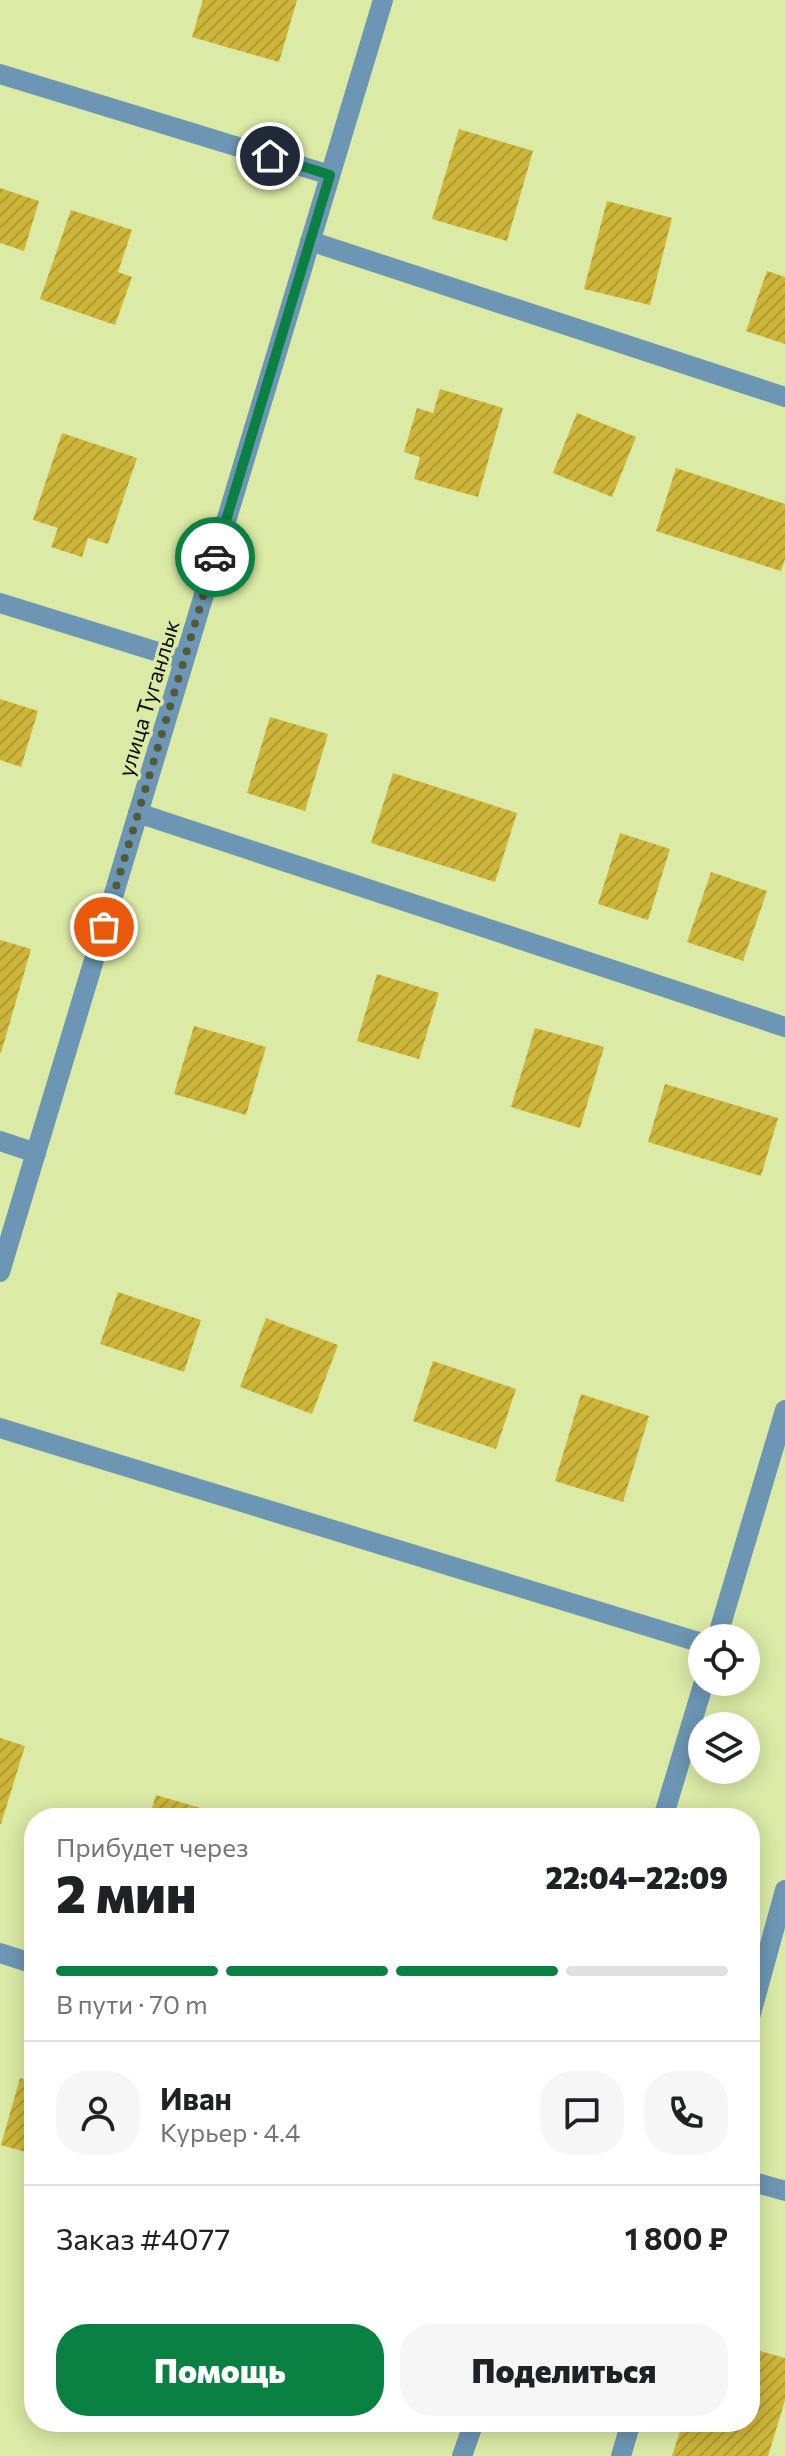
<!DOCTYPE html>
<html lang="ru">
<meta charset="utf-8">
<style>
body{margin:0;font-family:Commissioner,sans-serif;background:#f6f6f6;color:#202124;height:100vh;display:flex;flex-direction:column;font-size:30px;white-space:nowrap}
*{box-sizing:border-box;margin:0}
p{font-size:26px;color:#757577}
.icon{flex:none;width:44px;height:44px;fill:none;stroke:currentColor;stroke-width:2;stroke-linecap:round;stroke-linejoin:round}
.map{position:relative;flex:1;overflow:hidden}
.panel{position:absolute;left:24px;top:1808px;width:736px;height:624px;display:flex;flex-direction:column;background:#fff;border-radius:32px;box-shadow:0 4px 20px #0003}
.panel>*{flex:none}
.tools{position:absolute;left:688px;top:1624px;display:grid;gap:16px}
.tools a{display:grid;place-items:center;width:72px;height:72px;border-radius:50%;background:#fff;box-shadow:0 4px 20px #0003;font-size:40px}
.pin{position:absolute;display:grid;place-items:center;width:68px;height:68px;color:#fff;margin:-34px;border:4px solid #fff;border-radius:50%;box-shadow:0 2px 8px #0007}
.courier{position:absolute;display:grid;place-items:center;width:80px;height:80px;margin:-40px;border:6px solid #0b8043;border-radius:50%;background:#fff;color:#222;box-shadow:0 2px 10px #0007}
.summary em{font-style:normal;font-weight:800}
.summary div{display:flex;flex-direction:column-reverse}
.summary{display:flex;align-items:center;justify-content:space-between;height:136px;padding:0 32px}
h1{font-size:52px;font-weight:800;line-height:60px}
.bar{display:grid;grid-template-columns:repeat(4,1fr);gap:12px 8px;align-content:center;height:96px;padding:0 32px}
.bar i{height:10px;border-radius:6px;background:#e0e0e0}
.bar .on{background:#0b8043}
.bar p{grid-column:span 4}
.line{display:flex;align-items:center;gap:20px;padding:0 32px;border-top:2px solid #e0e0e0}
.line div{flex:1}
.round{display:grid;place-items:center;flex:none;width:84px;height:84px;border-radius:32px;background:#f6f6f6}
.button{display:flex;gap:16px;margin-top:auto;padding:16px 32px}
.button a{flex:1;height:92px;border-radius:32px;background:#0b8043;color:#fff;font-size:32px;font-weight:800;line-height:92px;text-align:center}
.button a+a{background:#f6f6f6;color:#202124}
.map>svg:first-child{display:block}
</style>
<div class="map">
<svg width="785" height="2456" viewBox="0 0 785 2456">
<defs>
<pattern id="building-hatch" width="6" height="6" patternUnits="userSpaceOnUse" patternTransform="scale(2)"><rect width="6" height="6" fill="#cdb63a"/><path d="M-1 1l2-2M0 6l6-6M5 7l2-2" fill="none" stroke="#af9b31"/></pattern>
</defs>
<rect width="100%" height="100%" fill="#dbeaa5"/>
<!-- building -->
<g fill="url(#building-hatch)">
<polygon points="203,0 297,0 279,62 192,37"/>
<polygon points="459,129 533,151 507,241 432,219"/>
<polygon points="0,188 39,201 24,251 0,243"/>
<polygon points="607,201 672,218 650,305 584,289"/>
<polygon points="71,210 132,230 118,272 132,277 115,325 40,299"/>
<polygon points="767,271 785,277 785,344 746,331"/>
<polygon points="440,389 503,408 478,497 414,479 420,457 404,452 417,408 433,413"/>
<polygon points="577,413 636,437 612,497 553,473"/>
<polygon points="62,433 137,458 108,544 88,538 82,557 51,547 58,528 33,520"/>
<polygon points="676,468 785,504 785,559 781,571 656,531"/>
<polygon points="0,699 38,711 21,767 0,760"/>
<polygon points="270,717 328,734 305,811 247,793"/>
<polygon points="393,773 517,813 495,882 371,843"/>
<polygon points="620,833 670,849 648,920 598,904"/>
<polygon points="711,872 767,891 743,961 687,942"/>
<polygon points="0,940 31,949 1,1053 0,1053"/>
<polygon points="377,974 439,993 419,1059 357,1041"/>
<polygon points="194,1026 266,1047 246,1115 174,1094"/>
<polygon points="535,1028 604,1047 580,1128 511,1107"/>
<polygon points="665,1084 778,1118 761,1176 648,1142"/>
<polygon points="118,1292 201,1320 184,1372 100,1344"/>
<polygon points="266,1318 338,1345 312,1414 240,1387"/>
<polygon points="433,1361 516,1389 496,1449 413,1421"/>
<polygon points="581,1394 649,1416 623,1502 555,1481"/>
<polygon points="0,1738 25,1746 1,1824 0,1824"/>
<polygon points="156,1795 224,1815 223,1818 149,1818"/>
<polygon points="20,2078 34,2082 34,2179 27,2177 33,2154 1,2145"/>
<polygon points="750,2348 785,2358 785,2400 768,2456 672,2456 683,2422 750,2422"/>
</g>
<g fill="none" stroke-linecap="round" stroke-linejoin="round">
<!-- minor -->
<g stroke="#6c96b3" stroke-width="20">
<polyline points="0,74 330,175"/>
<polyline points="310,241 785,397"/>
<polyline points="0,603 184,660"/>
<polyline points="138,813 785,1027"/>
<polyline points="0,1141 36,1153"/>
<polyline points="0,1272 383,0"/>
<polyline points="0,1428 702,1643"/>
<polyline points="717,1638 785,1410"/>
<polyline points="663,1818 704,1682"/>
<polyline points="0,1953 34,1964"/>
<polyline points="750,2017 785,1890"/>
<polyline points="750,2181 785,2191"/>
<polyline points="462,2456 474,2422"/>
<polyline points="621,2456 631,2422"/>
</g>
</g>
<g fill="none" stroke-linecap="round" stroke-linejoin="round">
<!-- done -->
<polyline stroke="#535a3a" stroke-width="8" stroke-dasharray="0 14.4" points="104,927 215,557"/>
<!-- route -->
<polyline stroke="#0b8043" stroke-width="10" points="215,557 330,175 270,156"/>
</g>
<g text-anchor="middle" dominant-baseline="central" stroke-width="7" stroke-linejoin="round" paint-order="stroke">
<!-- street labels -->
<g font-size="22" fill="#0a0d00" stroke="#dbeaa5">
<text transform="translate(148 698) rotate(-73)">улица Туганлык</text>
</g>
</g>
</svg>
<div class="tools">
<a><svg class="icon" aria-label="locate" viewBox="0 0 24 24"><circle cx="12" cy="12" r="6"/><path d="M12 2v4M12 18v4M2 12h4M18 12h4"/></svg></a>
<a><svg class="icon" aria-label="layers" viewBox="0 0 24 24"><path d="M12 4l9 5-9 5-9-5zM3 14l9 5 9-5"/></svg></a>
</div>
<div class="pin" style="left:104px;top:927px;background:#ea580c"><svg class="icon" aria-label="bag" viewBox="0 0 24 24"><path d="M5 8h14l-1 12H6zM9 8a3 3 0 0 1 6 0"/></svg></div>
<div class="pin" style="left:270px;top:156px;background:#1f2937"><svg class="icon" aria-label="home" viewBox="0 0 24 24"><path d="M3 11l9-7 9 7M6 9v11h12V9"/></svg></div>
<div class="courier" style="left:215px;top:557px"><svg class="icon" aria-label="car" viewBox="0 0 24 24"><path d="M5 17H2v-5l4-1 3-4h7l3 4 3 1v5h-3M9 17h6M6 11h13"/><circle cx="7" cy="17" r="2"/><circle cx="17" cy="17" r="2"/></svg></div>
<section class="panel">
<div class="summary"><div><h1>2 мин</h1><p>Прибудет через</p></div><em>22:04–22:09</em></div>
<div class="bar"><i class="on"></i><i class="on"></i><i class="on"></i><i></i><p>В пути · 70 m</p></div>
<div class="line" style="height:144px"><a class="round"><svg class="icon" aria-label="person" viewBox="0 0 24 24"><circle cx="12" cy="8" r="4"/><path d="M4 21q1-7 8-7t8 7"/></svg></a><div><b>Иван</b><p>Курьер · 4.4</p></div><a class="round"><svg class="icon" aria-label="chat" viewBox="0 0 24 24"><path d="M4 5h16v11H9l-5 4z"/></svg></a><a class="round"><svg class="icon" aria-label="phone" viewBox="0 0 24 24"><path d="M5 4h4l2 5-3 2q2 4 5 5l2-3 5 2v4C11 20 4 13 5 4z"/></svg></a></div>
<div class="line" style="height:104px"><div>Заказ #4077</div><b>1 800 ₽</b></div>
<div class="button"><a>Помощь</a><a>Поделиться</a></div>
</section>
</div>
